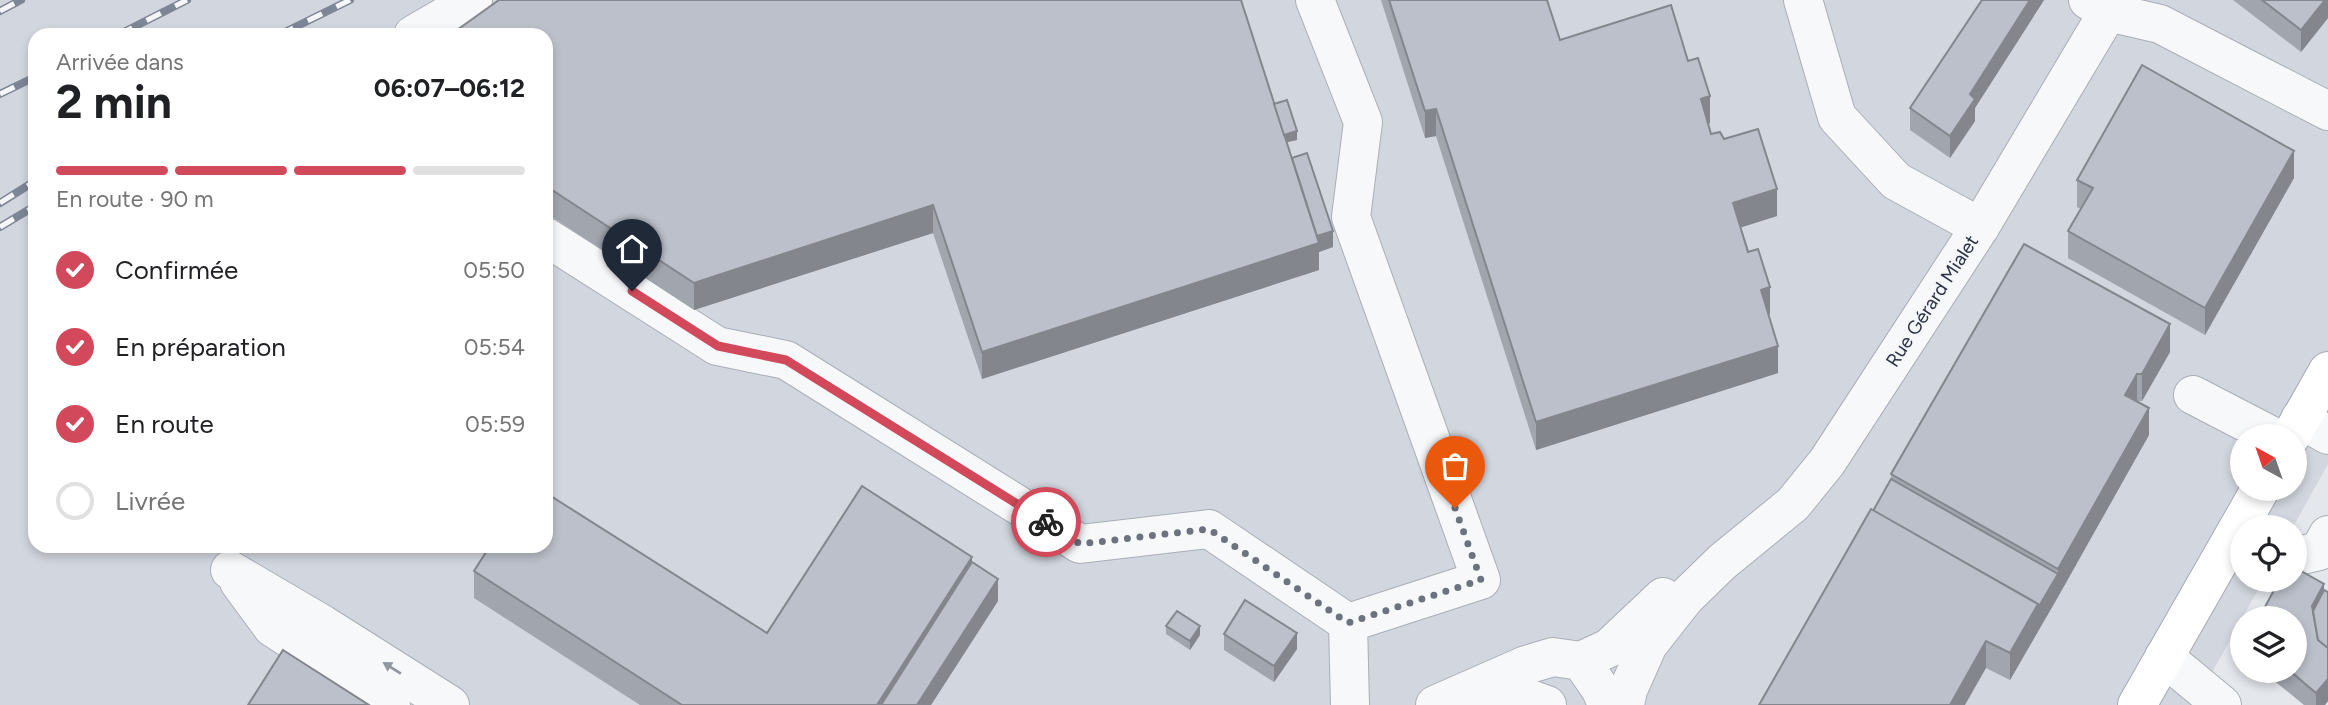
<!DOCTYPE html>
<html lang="fr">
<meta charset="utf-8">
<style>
body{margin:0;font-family:Figtree,sans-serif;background:#f6f6f6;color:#202124;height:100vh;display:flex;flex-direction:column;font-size:26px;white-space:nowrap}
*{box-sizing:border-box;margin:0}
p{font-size:23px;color:#757577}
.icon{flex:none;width:38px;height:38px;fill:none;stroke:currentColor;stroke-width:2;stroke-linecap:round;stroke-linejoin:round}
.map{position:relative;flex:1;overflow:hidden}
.sheet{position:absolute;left:28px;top:28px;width:525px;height:525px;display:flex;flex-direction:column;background:#fff;border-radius:21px;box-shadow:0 4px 10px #0003}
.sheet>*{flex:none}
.needle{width:46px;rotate:320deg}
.buttons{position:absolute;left:2230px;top:424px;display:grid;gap:14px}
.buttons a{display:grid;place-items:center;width:77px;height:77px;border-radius:50%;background:#fff;box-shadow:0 4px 10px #0003;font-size:35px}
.pin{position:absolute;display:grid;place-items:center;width:60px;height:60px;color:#fff;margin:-72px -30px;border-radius:50% 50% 50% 0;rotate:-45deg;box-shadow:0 0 7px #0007}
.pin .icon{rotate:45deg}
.courier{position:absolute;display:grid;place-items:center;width:70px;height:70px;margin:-35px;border:5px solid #d1495b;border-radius:50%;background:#fff;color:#222;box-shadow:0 2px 9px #0007}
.headline em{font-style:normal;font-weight:700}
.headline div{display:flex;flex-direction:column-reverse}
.headline{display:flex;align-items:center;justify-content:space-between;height:119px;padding:0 28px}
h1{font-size:46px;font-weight:700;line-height:52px}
.bar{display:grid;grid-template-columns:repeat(4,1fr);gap:10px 7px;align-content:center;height:84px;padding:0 28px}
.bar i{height:9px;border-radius:5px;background:#e0e0e0}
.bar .active{background:#d1495b}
.bar p{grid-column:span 4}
ol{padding:0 28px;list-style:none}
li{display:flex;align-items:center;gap:21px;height:77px}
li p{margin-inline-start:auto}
li .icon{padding:7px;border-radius:50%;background:#d1495b;color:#fff;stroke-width:4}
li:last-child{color:#757577}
li i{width:38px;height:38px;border:4px solid #e0e0e0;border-radius:50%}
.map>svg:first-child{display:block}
</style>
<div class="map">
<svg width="2328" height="705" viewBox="0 0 2328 705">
<rect width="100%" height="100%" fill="#e4e7ec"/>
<!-- built -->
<path fill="#d2d6de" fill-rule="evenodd" d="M0 0H2328V464L2293 527H2242V579H2264L2194 705H0ZM35 35H546V546H35ZM2242 436H2294V488H2242Z"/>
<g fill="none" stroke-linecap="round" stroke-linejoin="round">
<defs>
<g id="minor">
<polyline points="1315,0 1363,122 1351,217 1481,580 1348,623"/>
<polyline points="1803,0 1837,117 1896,181 1980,227"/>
<polyline points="2088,0 2108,12 2160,24 2328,111"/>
<polyline points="413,35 473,0"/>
<polyline points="546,237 717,346 786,360 1080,544 1209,529 1348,623"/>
<polyline points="2193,395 2272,436"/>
<polyline points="2300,419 2328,435"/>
<polyline points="2294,557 2319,551 2328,535"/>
<polyline points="230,570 322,624 450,705"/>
<polyline points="239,582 272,627 391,705"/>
<polyline points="1348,623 1350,705"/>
<polyline points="2164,657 2222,705"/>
<polyline points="1581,661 1609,648 1663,597"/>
<polyline points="1467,691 1525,697 1547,705"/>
<polyline points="1435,705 1526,665 1553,657 1581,661 1601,690 1607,705"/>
<polyline points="1625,705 1628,690 1648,645 1685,598 1722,562 1793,504 1827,462 1980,227 2108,12"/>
</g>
<g id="major">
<polyline points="2291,436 2328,371"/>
<polyline points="2137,705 2261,488"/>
</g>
</defs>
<!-- minor casing -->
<use href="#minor" stroke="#a9aeb7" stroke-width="40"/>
<!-- major casing -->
<use href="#major" stroke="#a3abb8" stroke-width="40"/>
<!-- minor -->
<use href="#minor" stroke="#f7f8fa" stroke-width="38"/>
<!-- major -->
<use href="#major" stroke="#fff" stroke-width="38"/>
<defs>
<g id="rail">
<polyline points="0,11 21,0"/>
<polyline points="118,35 187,0"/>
<polyline points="279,35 350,0"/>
<polyline points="0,94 35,77"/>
<polyline points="0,203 35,181"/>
<polyline points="0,227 35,206"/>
</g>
</defs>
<!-- rail casing -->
<use href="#rail" stroke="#7d8696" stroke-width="8"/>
<!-- rail -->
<use href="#rail" stroke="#f4f6f9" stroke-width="5" stroke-dasharray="16" stroke-linecap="butt"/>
</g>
<!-- wall -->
<g fill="#a1a5ae">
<polygon points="1381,0 1547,0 1560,40 1688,61 1710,123 1708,124 1711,134 1724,139 1777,216 1741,227 1770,314 1768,314 1778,373 1536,450 1436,136 1425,138"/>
<polygon points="2044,0 1975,108 1975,121 1950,158 1910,130 1910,108"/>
<polygon points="2233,0 2328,0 2328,18 2301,52"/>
<polygon points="546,35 1297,140 1287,142 1292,158 1333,247 1319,252 1319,270 982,379 933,233 694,310 546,213"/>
<polygon points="2294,178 2205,335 2068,258 2068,231 2081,209 2077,207 2077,180"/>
<polygon points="2170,352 2142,401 2136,401 2149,435 2010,680 1986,668 1873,511 1891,479 1891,474"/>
<polygon points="972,562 998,601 931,705 640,705 474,598 474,571 767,633"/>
<polygon points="2324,590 2328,592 2328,701 2325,705 2304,705 2261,670 2294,670"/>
<polygon points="1166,626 1200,635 1190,650 1166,634"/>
<polygon points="1224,634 1297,649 1274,682 1224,650"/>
</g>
<!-- shaded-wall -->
<g fill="#83868d">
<polygon points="2030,0 2044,0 1975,108 1975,121 1950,158 1950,136 1970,94"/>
<polygon points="2325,0 2328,0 2328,18 2301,52 2301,30"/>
<polygon points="1710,96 1710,123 1701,126 1701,99"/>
<polygon points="1436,109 1436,136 1425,138 1425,111"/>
<polygon points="1297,131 1297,140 1279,144 1279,136"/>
<polygon points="2294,151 2294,178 2205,335 2205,308"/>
<polygon points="1777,189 1777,216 1733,230 1733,203"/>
<polygon points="933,205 933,233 694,310 694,283"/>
<polygon points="1333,231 1333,247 1319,252 1319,270 982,379 982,352"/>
<polygon points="1770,287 1770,314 1761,317 1761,290"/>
<polygon points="2170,324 2170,352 2142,401 2142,374"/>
<polygon points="1778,346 1778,373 1536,450 1536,422"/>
<polygon points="2137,374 2137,401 2125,395"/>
<polygon points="2149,408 2149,435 2058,597 2058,569"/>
<polygon points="972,557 972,584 894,705 877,705"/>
<polygon points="2058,574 2058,597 2010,680 2010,653 2038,604"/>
<polygon points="998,579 998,601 931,705 917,705"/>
<polygon points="2324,584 2324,606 2314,625 2312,606"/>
<polygon points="1200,626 1200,635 1190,650 1190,641"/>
<polygon points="1297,633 1297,649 1274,682 1274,666"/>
<polygon points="1986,641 1986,668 1965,705 1950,705"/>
<polygon points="2328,679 2328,701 2325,705 2316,705 2316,693"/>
</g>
<!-- building -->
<g fill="#bbc0ca" stroke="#83868d" stroke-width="2">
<polygon points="499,0 1241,0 1319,243 982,352 933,205 694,283 546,186 546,35 450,35"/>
<polygon points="1389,0 1547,0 1560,40 1671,5 1688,61 1698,58 1710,96 1701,99 1711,134 1720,132 1724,139 1758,129 1777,189 1733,203 1748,252 1758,249 1770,287 1761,290 1778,346 1536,422 1436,109 1425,111"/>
<polygon points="1982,0 2030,0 1970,94 1975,99 1950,136 1910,108"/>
<polygon points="2262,0 2325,0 2301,30"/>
<polygon points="2142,65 2294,151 2205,308 2068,231 2093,188 2077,180"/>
<polygon points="1287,100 1297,131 1284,135 1274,104"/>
<polygon points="1307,153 1333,231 1317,236 1292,158"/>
<polygon points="2024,244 2170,324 2142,374 2137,374 2125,395 2149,408 2058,569 1891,474"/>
<polygon points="1891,479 2058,574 2038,608 2038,604 1873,511"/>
<polygon points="862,486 972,557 877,705 682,705 474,571 490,546 546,546 546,493 767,633"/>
<polygon points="1871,509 2038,604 2010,653 1986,641 1950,705 1759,705"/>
<polygon points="972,562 998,579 917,705 881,705"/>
<polygon points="2294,567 2324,584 2312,606 2318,640 2328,648 2328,679 2316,693 2289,670 2294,670 2294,618 2259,618 2280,579 2294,579"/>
<polygon points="2324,590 2328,592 2328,648 2318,640 2313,611"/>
<polygon points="1245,600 1297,633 1274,666 1224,634"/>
<polygon points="1177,611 1200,626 1190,641 1166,626"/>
<polygon points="283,650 369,705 248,705"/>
</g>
<!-- one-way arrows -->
<defs><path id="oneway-solid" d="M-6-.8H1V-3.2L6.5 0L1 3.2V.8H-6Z" transform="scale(1.75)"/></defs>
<use fill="#9196a0" href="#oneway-solid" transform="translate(392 668) rotate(-148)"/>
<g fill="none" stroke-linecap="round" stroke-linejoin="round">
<!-- done -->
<polyline stroke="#6c737f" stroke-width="7" stroke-dasharray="0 12.6" points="1046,522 1080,544 1209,529 1348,623 1481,580 1455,508"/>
<!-- route -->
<polyline stroke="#d1495b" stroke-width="9" points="632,291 718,346 786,360 1046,522"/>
</g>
<g text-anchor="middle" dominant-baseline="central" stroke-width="5" stroke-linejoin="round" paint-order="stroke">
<!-- street labels -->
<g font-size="19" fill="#2b3445" stroke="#f4f6f9">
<text transform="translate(1932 301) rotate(-57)">Rue Gérard Mialet</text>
</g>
</g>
</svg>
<div class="buttons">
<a><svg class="needle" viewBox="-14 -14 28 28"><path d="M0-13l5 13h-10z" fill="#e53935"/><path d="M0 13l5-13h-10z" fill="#757577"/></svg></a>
<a><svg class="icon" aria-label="locate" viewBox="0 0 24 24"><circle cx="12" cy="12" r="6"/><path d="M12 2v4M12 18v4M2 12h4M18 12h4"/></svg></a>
<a><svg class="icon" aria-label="layers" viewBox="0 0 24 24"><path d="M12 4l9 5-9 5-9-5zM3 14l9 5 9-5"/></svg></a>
</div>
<div class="pin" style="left:1455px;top:508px;background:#ea580c"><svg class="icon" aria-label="bag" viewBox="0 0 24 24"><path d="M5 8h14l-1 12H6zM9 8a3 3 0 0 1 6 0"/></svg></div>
<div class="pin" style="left:632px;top:291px;background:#1f2937"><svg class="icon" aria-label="home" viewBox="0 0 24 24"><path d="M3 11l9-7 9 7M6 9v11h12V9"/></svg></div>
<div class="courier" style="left:1046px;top:522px"><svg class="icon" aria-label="bike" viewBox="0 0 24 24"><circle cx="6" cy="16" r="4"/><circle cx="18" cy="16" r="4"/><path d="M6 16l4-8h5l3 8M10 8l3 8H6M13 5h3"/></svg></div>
<section class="sheet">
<div class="headline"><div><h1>2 min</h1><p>Arrivée dans</p></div><em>06:07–06:12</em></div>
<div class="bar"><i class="active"></i><i class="active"></i><i class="active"></i><i></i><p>En route · 90 m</p></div>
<ol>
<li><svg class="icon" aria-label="check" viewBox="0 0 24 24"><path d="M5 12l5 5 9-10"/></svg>Confirmée<p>05:50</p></li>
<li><svg class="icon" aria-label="check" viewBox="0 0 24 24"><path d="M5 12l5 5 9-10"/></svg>En préparation<p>05:54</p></li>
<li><svg class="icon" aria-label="check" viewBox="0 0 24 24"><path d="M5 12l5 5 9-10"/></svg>En route<p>05:59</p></li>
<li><i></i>Livrée</li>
</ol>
</section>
</div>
